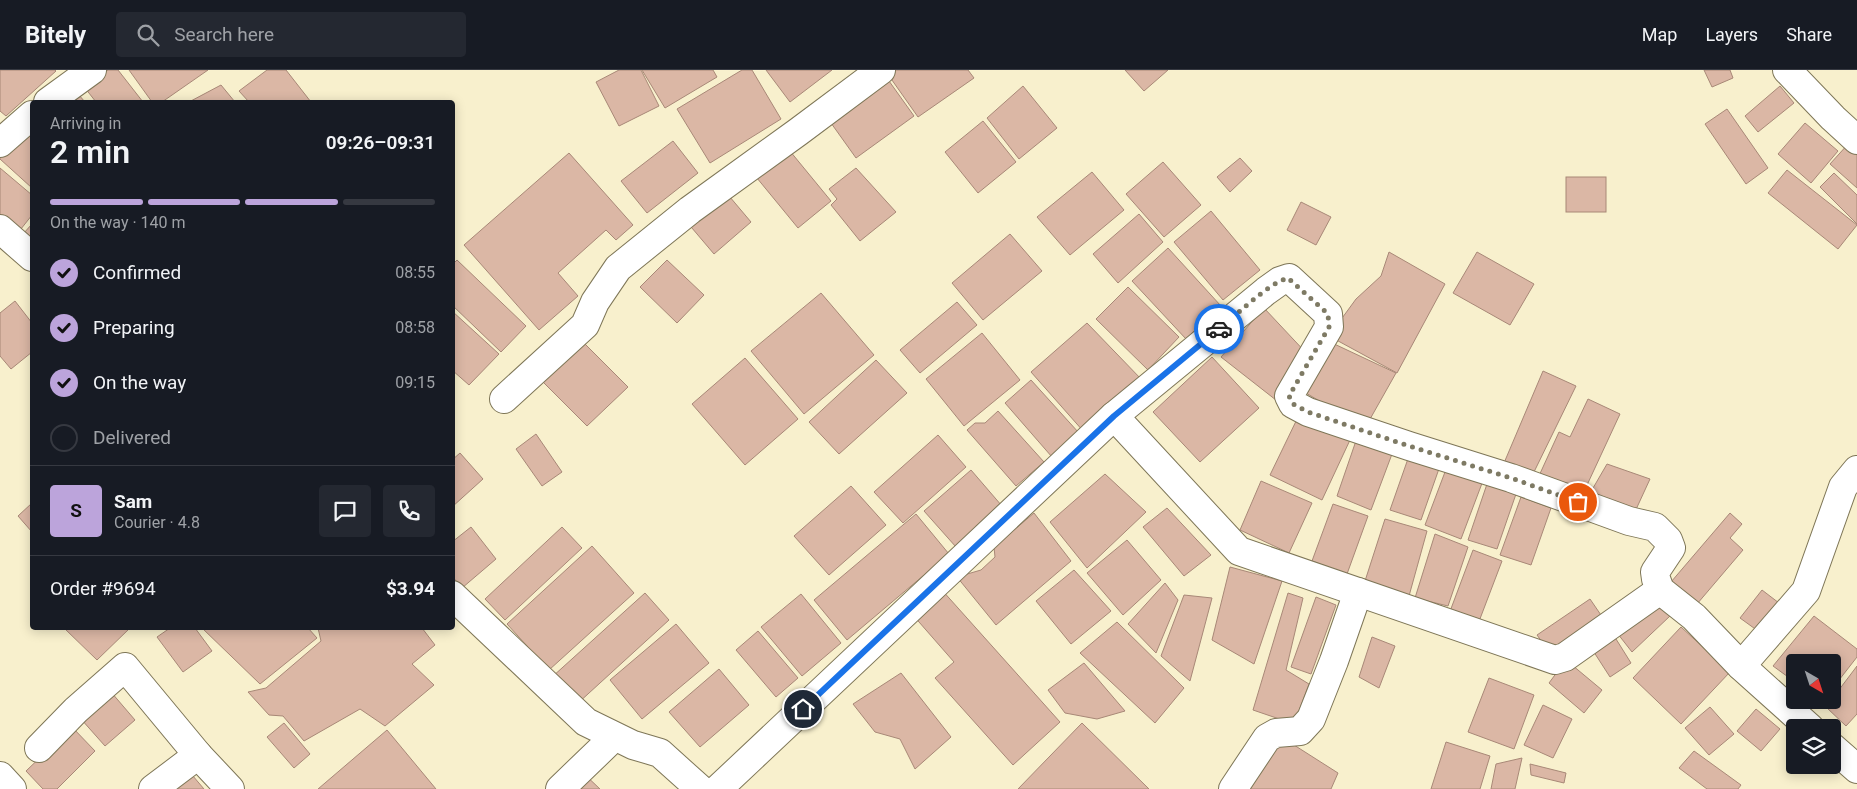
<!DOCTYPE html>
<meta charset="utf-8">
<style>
body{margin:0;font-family:Roboto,sans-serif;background:#242831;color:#f1f3f6;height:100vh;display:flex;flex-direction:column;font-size:19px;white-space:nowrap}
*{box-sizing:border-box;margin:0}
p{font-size:16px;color:#9ea1a6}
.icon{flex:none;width:28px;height:28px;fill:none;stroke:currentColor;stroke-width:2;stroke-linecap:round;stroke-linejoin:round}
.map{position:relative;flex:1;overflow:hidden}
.panel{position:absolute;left:30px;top:30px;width:425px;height:530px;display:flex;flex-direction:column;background:#171b24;border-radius:5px;box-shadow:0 2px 12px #0003}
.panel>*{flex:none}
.needle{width:32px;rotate:141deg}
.fabs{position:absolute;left:1786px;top:584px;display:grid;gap:10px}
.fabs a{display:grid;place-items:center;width:55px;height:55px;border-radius:5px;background:#171b24;box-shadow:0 2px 12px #0003;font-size:25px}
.pin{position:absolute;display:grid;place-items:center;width:42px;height:42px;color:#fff;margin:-21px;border:2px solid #fff;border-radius:50%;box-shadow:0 1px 5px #0007}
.courier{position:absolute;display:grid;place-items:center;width:50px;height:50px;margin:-25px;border:4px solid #1a73e8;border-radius:50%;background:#fff;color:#222;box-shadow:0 1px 6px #0007}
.headline em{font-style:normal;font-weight:600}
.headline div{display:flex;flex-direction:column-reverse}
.headline{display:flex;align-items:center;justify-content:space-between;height:85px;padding:0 20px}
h1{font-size:32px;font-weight:600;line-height:38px}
.bar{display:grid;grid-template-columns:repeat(4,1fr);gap:8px 5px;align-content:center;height:60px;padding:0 20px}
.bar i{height:6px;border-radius:4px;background:#363941}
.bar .on{background:#bca4db}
.bar p{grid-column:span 4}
.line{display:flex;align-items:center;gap:12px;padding:0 20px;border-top:1px solid #363941}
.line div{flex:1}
.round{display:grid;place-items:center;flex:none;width:52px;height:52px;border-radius:5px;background:#242831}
ol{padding:0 20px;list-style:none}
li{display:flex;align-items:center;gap:15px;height:55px}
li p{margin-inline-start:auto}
li .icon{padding:5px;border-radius:50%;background:#bca4db;color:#111;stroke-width:4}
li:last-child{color:#9ea1a6}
li i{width:28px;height:28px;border:2px solid #363941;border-radius:50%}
header{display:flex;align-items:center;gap:30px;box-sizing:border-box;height:70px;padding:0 25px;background:#171b24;border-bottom:1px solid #363941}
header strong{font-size:24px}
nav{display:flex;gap:28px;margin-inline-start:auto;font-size:18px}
.search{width:350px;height:45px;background:#242831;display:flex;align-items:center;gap:12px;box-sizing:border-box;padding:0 18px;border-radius:5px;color:#9ea1a6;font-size:19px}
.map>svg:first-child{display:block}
</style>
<header>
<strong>Bitely</strong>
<div class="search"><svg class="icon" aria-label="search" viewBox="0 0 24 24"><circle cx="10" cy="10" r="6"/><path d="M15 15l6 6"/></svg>Search here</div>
<nav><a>Map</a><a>Layers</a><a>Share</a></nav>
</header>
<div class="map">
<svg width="1857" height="719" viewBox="0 0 1857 719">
<rect width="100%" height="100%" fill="#f8f0cd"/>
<!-- building -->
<g fill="#dbb7a5" stroke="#a88877">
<polygon points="0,0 55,0 56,1 6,46 0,41"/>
<polygon points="108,0 118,0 143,32 96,32 85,18"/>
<polygon points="129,0 208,0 162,32 152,32"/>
<polygon points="267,0 286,0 311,32 249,32 239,21"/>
<polygon points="619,0 641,0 659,36 619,56 596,12"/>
<polygon points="642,0 713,0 717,7 665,38"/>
<polygon points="742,0 752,0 781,49 710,93 677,39"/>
<polygon points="766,0 832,0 790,32"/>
<polygon points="891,0 968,0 974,8 918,47 887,3"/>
<polygon points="1125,0 1168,0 1144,21"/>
<polygon points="1704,0 1730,0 1733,8 1712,17"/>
<polygon points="884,4 914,46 856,88 826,46"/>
<polygon points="221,15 235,32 189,32"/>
<polygon points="1023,16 1057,58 1019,89 987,48"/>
<polygon points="1780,16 1794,33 1758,62 1745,46"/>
<polygon points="72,17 85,32 51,32"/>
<polygon points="1727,39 1768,98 1746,114 1705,54"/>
<polygon points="983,51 1016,92 978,123 945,82"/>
<polygon points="32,52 32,118 0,89 0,76"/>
<polygon points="1805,53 1838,81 1811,113 1778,84"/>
<polygon points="673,71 698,103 647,143 621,111"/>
<polygon points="1849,73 1857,81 1857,118 1830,94"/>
<polygon points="785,75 831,131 798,158 752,102"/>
<polygon points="569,83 633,155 616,170 606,160 558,203 578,226 539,260 464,175"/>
<polygon points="1240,88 1252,101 1230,122 1217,107"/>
<polygon points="1163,92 1201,135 1164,167 1126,124"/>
<polygon points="0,98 32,125 32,145 17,164 0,150"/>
<polygon points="856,98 896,142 860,171 831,135 837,129 829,119"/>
<polygon points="1787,100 1857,155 1838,179 1768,123"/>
<polygon points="1092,102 1124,140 1070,185 1037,147"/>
<polygon points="1834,103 1857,125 1857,154 1820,117"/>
<rect x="1566" y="107" width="40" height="35"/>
<polygon points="724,120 751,152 714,184 686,151"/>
<polygon points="1301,132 1331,147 1316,175 1287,160"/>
<polygon points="1211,141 1260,200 1223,230 1174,172"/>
<polygon points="1139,144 1163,172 1118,213 1093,184"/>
<polygon points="32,154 32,172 23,164"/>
<polygon points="1010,164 1042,201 983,250 952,213"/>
<polygon points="1168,178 1221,236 1186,269 1132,211"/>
<polygon points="1389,182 1445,214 1397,303 1329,266 1356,229 1381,206"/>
<polygon points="1477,182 1534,214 1510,255 1453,223"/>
<polygon points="457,190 526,256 501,282 452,235 452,195"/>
<polygon points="667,190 704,225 677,253 640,217"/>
<polygon points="1128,217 1179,267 1148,300 1096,249"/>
<polygon points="821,223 874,285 804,344 751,281"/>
<polygon points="15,231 32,253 32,282 11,299 0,286 0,243"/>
<polygon points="957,232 977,255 920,303 900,280"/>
<polygon points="1264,238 1309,286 1281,334 1221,287"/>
<polygon points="452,241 499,284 469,315 452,300"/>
<polygon points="1087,253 1142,310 1084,362 1031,302"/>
<polygon points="982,263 1020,310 964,356 926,309"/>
<polygon points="582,271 628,317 587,356 541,310"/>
<polygon points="1330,272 1396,303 1365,358 1306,323"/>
<polygon points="1212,287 1259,338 1200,392 1153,342"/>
<polygon points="745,288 798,349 745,395 692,334"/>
<polygon points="876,290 907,323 839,384 809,352"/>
<polygon points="1543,301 1576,316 1533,404 1504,393"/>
<polygon points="1031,310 1079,363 1052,387 1005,333"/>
<polygon points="1588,329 1620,344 1581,428 1538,408 1559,362 1570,367"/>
<polygon points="998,341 1044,392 1016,416 967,360 975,353 985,353"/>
<polygon points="1299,345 1350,370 1322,430 1270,405"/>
<polygon points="1359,362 1395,376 1371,440 1337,426"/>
<polygon points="536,364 562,402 542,416 516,379"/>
<polygon points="938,365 966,397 903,453 874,422"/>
<polygon points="460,383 483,409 452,437 452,390"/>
<polygon points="1410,383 1441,393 1421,450 1390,440"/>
<polygon points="1448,394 1484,408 1461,469 1425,455"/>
<polygon points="1607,394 1650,409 1633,446 1589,425"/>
<polygon points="971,400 1002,436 956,477 924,441"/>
<polygon points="1105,404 1146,442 1087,498 1050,452"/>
<polygon points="1261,411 1312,433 1289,483 1240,460"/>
<polygon points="1487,414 1516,424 1497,479 1468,470"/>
<polygon points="851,416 886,455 829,505 794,466"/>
<polygon points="1521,427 1551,438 1531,495 1500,485"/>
<polygon points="32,433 32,462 18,446"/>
<polygon points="1333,434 1368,446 1347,504 1312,491"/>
<polygon points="1167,438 1211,485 1184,506 1143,457"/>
<polygon points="1034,443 1071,491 996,555 957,507 981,500 995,487 994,477"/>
<polygon points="1730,443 1742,454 1730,468 1743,480 1697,534 1671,512"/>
<polygon points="916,444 949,484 847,570 814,530"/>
<polygon points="1385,449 1427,461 1409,526 1365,511"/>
<polygon points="471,457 496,489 462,518 452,506 452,472"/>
<polygon points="562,457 582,478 505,550 485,529"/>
<polygon points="1435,464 1468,477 1448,536 1415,528"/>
<polygon points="1127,470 1161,510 1123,545 1087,503"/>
<polygon points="592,476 634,523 549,600 507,554"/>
<polygon points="1473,480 1502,491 1478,554 1449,544"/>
<polygon points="1230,497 1282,511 1254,594 1212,570"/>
<polygon points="1074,500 1111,541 1071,574 1036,531"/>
<polygon points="1165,513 1178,530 1156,583 1128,554"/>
<polygon points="941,519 1060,652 1013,695 935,608 954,592 912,544"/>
<polygon points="1762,520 1779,533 1758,561 1740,548"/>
<polygon points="645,523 669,550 577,634 552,607"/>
<polygon points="1288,523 1303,528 1286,600 1309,614 1294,654 1253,640"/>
<polygon points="801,524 841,573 802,606 761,557"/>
<polygon points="1184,525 1212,528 1190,611 1161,586"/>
<polygon points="1316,527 1336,535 1311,604 1291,597"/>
<polygon points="1590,529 1603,548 1550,583 1537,565"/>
<polygon points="1657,530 1670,546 1632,582 1614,559"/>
<polygon points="1814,546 1857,579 1857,587 1832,619 1832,592 1795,592 1795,612 1773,596"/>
<polygon points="1117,552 1184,618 1155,653 1080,583"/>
<polygon points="676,554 709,593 642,649 610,610"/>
<polygon points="1681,557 1730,602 1681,654 1633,608"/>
<polygon points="64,558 130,558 97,590"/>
<polygon points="170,558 195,558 212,581 183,602 157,567"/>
<polygon points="202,558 308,558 317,568 260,614"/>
<polygon points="318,558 422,558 435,575 412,594 434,615 385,656 360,639 304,671 283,646 269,645 248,622 266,618 321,571"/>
<polygon points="758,561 798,608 776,627 736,580"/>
<polygon points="1611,561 1631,593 1610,607 1590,576"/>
<polygon points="1372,567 1395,576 1379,618 1359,607"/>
<polygon points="1566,590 1602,620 1584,643 1549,613"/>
<polygon points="1084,593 1125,641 1097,649 1065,643 1048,620"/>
<polygon points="1857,596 1857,644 1846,656 1826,637"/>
<polygon points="719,599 749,635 700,677 669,642"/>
<polygon points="901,603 951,667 915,699 900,669 875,662 853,634"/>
<polygon points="1489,608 1534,625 1514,679 1468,662"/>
<polygon points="111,622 135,650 105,676 81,649"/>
<polygon points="1543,635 1572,649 1553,688 1524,675"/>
<polygon points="1710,637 1734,664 1709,685 1685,658"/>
<polygon points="1756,639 1780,659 1761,681 1737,661"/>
<polygon points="284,653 310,684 294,698 267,667"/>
<polygon points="1082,653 1149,719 1018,719"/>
<polygon points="72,657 95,681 57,719 43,719 26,701"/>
<polygon points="387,660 436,719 318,719"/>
<polygon points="1283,668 1338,703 1331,719 1246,719"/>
<polygon points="1446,672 1490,686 1480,719 1431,719"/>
<polygon points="1694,681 1741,715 1738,719 1707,719 1679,698"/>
<polygon points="1522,688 1515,719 1491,719 1496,694"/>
<polygon points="1530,694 1566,703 1564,713 1531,705"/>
<polygon points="187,699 204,719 163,719"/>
<polygon points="581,701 600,719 564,719"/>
</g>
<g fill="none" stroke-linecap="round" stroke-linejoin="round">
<defs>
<g id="minor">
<polyline points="1787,0 1833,48 1857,70"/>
<polyline points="48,32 92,0"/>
<polyline points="0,73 32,45"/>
<polyline points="0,159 32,187"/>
<polyline points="504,329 585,255 595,232 618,198 690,140 798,62 881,0"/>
<polyline points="1114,346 1239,481 1555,590 1565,587 1660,520"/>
<polyline points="452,525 586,652 633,675 660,683 700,719"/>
<polyline points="1741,596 1806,521 1843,417 1857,400"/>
<polyline points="1832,677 1857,699"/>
<polyline points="39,678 76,640 125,597 198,685 230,719"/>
<polyline points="0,706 12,719"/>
<polyline points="153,719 198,685"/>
<polyline points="560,719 614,667"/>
<polyline points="718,719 1114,346 1266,221 1280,211 1289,208 1328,244 1329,257 1289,326 1293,334 1308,342 1409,376 1511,408 1629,451 1655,457 1668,470 1671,478 1655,502 1656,509 1660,520 1694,547 1741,596 1810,658"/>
<polyline points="1233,719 1267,668 1276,663 1300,661 1311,649 1334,591 1358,522"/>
</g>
</defs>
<!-- minor casing -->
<use href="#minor" stroke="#7e7657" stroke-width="30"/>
<!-- minor -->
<use href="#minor" stroke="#fff" stroke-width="28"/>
</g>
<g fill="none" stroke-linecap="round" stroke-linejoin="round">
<!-- done -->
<path stroke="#7e7a64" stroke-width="5" stroke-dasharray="0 9" d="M1219 259C1237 245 1267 214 1288 208L1328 244 1329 257 1289 326 1293 334 1308 342 1409 376 1511 408 1578 432"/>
<!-- route -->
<polyline stroke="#1a73e8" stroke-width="6" points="803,639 1114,346 1219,259"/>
</g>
</svg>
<div class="fabs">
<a><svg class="needle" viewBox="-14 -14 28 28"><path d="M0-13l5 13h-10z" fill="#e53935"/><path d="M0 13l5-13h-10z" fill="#9ea1a6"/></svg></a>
<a><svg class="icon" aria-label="layers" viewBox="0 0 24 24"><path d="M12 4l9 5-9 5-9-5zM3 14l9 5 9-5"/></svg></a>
</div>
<div class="pin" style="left:1578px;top:432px;background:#ea580c"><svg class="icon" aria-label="bag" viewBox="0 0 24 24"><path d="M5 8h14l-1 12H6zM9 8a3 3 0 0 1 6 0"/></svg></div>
<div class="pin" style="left:803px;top:639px;background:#1f2937"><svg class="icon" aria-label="home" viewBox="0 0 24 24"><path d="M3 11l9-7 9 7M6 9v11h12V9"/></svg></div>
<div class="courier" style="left:1219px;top:259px"><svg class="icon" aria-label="car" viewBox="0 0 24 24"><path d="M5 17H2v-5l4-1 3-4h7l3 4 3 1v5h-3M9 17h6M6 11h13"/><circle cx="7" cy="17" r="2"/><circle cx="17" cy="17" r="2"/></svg></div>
<section class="panel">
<div class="headline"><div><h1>2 min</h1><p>Arriving in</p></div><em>09:26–09:31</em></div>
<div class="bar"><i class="on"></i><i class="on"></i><i class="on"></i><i></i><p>On the way · 140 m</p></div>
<ol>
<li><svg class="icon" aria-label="check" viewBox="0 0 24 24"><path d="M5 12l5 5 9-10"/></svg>Confirmed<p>08:55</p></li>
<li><svg class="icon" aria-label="check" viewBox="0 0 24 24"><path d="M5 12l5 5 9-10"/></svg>Preparing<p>08:58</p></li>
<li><svg class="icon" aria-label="check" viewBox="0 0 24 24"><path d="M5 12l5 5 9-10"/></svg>On the way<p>09:15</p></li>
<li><i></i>Delivered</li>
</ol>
<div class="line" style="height:90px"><b class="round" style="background:#bca4db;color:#111">S</b><div><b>Sam</b><p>Courier · 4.8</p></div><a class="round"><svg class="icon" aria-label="chat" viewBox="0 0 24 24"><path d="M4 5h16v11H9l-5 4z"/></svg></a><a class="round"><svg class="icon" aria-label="phone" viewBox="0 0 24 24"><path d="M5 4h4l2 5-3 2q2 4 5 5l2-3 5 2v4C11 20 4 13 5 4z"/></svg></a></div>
<div class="line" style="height:65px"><div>Order #9694</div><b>$3.94</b></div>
</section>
</div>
